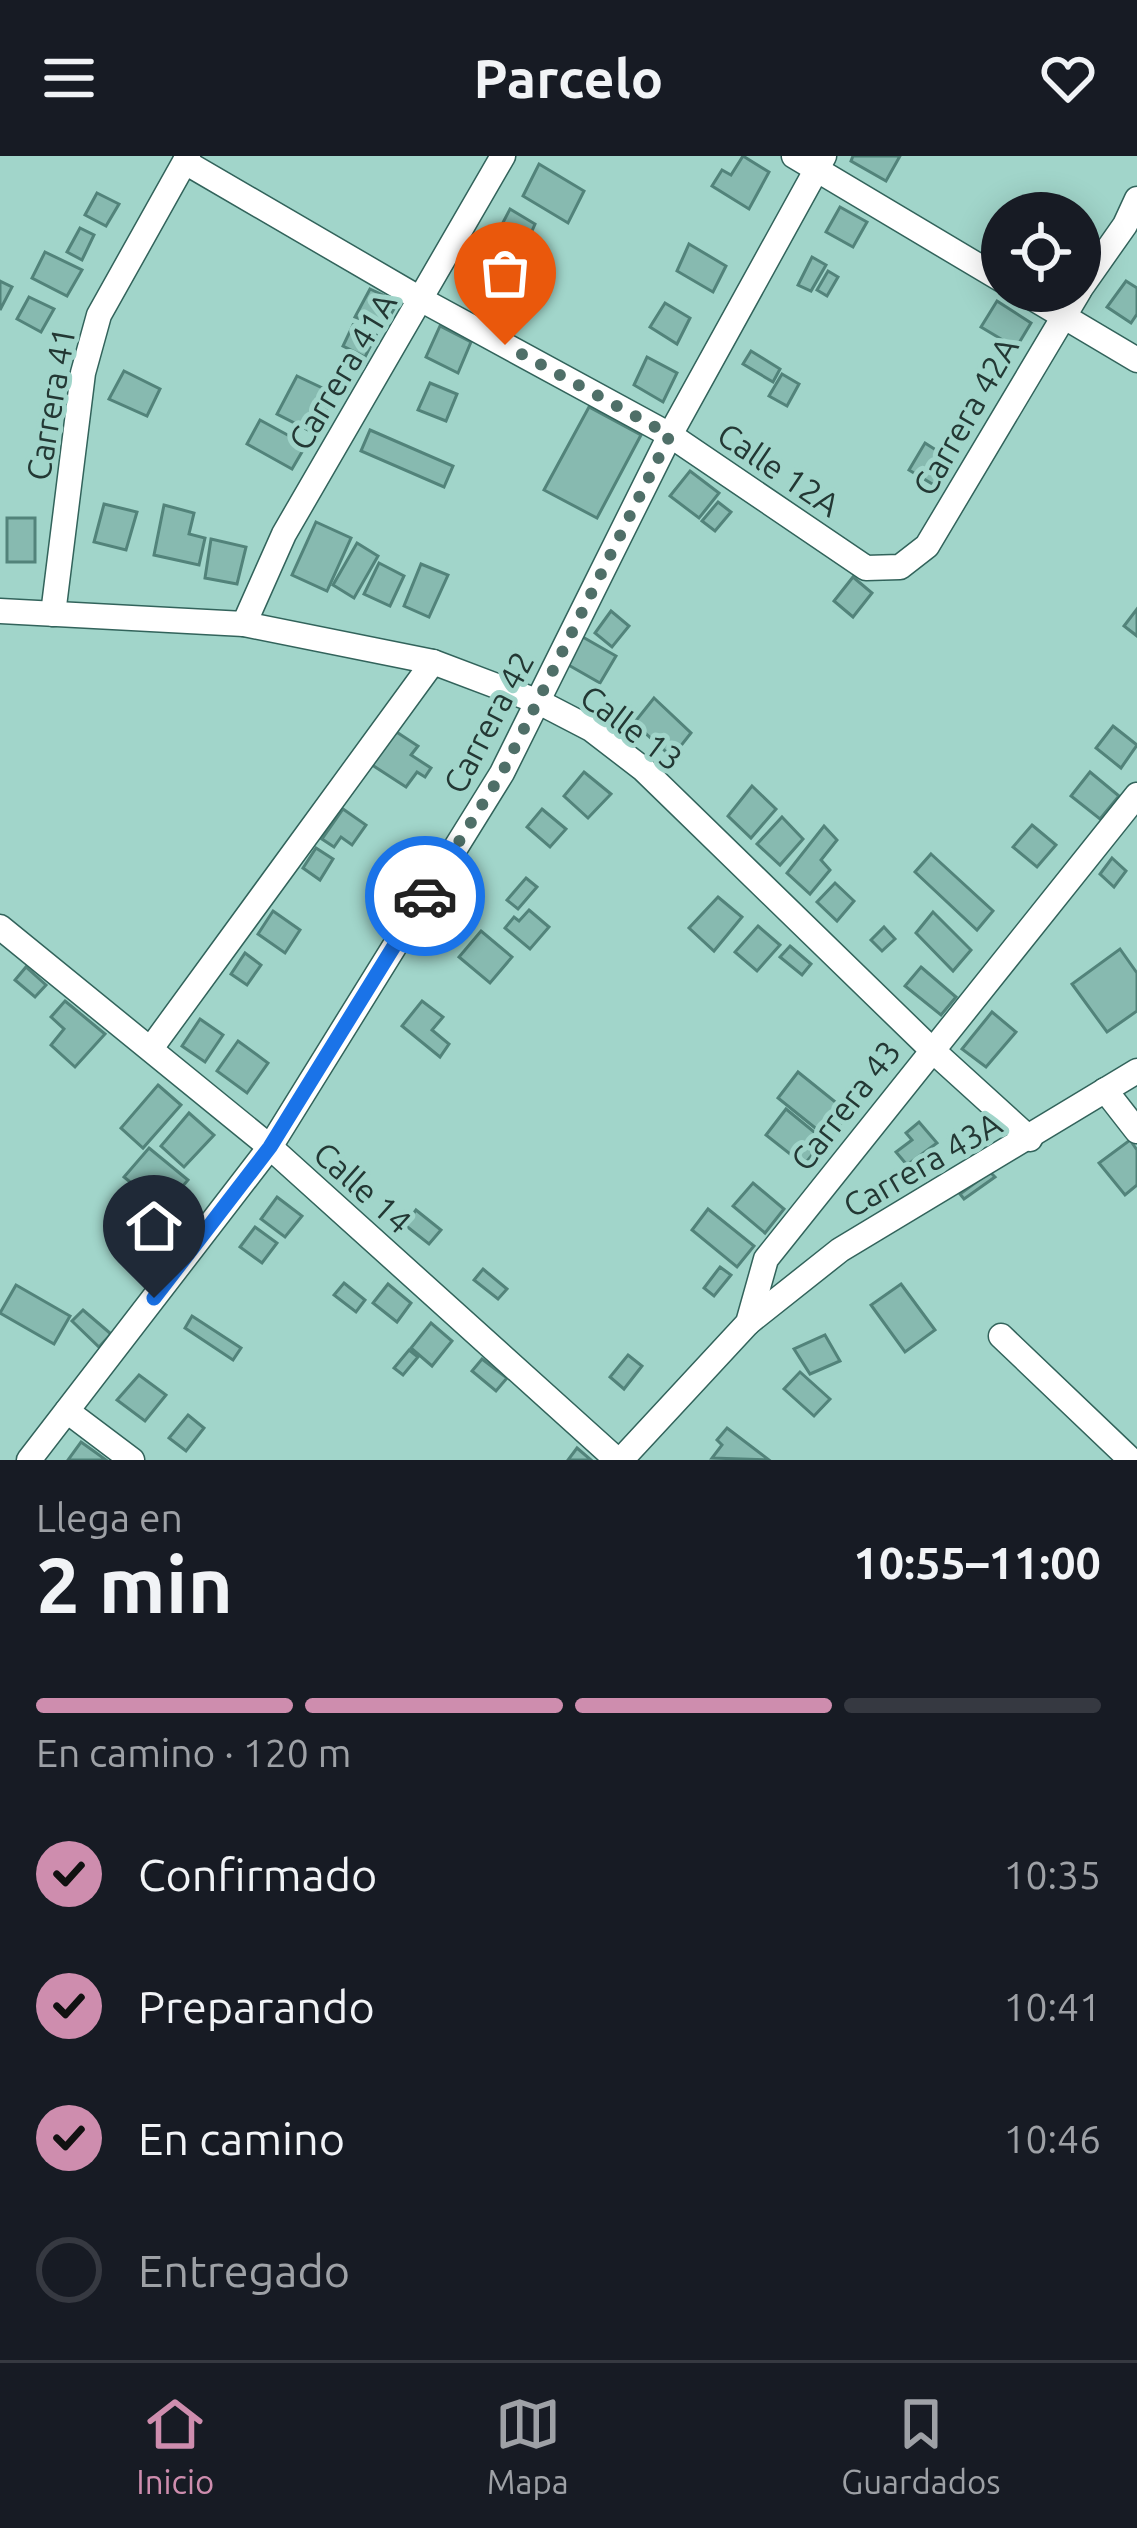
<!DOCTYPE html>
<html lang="es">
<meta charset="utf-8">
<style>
body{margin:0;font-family:Ubuntu,sans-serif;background:#20242c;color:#f1f3f6;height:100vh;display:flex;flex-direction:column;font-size:45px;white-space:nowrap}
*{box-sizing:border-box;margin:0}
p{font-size:39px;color:#9ea1a6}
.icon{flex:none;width:66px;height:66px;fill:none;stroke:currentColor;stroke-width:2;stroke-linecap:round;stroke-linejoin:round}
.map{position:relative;height:1304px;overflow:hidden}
.sheet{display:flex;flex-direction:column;background:#171b24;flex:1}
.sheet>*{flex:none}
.controls{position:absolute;left:981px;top:36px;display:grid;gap:24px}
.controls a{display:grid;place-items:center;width:120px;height:120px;border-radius:50%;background:#171b24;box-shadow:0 6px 30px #0003;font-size:60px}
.pin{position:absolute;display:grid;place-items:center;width:102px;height:102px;color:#fff;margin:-123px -51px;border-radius:50% 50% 50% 0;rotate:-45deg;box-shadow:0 0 12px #0007}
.pin .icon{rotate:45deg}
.courier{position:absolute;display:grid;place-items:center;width:120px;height:120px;margin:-60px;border:9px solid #1a73e8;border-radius:50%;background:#fff;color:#222;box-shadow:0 3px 15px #0007}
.headline em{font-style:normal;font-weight:700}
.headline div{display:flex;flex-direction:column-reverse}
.headline{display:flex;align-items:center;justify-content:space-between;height:204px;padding:0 36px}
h1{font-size:78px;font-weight:700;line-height:90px}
.bar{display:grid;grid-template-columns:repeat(4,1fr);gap:18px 12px;align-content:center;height:144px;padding:0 36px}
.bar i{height:15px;border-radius:9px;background:#363941}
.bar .selected{background:#ce8dae}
.bar p{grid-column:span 4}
ol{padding:0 36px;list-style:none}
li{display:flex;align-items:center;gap:36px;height:132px}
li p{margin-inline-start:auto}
li .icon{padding:12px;border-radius:50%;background:#ce8dae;color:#111;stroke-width:4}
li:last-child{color:#9ea1a6}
li i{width:66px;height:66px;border:6px solid #363941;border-radius:50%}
header{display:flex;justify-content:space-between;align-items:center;height:156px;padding:0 36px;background:#171b24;font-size:54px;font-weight:700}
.tab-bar{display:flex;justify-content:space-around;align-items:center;height:168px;border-top:3px solid #363941;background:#171b24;font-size:33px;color:#9ea1a6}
.tab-bar a{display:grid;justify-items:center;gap:6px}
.tab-bar .selected{color:#ce8dae}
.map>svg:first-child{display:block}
</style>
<header><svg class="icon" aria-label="menu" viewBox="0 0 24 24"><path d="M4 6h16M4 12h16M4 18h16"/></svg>Parcelo<svg class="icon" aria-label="heart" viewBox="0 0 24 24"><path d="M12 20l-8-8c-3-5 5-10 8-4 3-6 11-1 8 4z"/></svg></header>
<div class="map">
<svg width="1137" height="1304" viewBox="0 0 1137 1304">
<rect width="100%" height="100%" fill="#a1d5ca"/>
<!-- building -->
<g fill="#87bab0" stroke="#52837a" stroke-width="3">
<polygon points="743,0 769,16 749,53 712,30 722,14 731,19"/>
<polygon points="853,0 900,0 886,25 851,5"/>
<polygon points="539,8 584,35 568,67 523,40"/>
<polygon points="97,37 119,48 106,70 85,59"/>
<polygon points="840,51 867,66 853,91 826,76"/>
<polygon points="510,53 535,68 523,95 496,80"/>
<polygon points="80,72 94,79 82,104 67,96"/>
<polygon points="689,88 726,110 713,136 677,115"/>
<polygon points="45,96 82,114 67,140 32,122"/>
<polygon points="812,101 826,109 811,135 798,129"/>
<polygon points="828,115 838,121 827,140 817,134"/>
<polygon points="477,119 524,146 511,172 465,144"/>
<polygon points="0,125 12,131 0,154"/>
<polygon points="1126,125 1137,132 1137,158 1131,167 1107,151"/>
<polygon points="370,133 398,146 383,172 355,161"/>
<polygon points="29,141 54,153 41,176 17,163"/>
<polygon points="997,145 1031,167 1016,192 981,171"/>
<polygon points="665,147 690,162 677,188 650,171"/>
<polygon points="353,169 376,179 365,201 343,190"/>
<polygon points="440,170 471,186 458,217 426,201"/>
<polygon points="751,195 780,213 773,226 743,208"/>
<polygon points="647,201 677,217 663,246 634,229"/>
<polygon points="124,215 160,233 147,260 109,243"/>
<polygon points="782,218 799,228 787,250 769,240"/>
<polygon points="297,220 335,238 314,277 277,258"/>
<polygon points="430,227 457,238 446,265 418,254"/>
<polygon points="589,251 641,279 597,362 544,334"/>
<polygon points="260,264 306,289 292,313 247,288"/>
<polygon points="370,274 453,310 444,331 361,295"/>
<polygon points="925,287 950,303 934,329 909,314"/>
<polygon points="690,315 719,337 699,362 670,340"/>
<polygon points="718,346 731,356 715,375 702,365"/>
<polygon points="104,348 137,356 126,394 94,386"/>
<polygon points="164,349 194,357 189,378 205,382 199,409 154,399"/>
<rect x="7" y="362" width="28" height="44"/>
<polygon points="316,366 351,382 327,435 292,419"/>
<polygon points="211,383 246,391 237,428 205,422"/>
<polygon points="357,387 378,400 354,442 333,429"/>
<polygon points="379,407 404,420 390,450 364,438"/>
<polygon points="421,408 448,419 429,461 404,450"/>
<polygon points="853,421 872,437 853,461 834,445"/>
<polygon points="1137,453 1137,480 1124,470"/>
<polygon points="611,455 629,470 612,491 595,477"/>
<polygon points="581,480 616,500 600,527 565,507"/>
<polygon points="654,542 691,577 672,601 634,567"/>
<polygon points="1113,570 1137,589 1121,612 1096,592"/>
<polygon points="395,575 418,590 411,599 431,612 425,621 417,616 406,631 366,605"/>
<polygon points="584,616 611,638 588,662 564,640"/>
<polygon points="1090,616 1119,640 1100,663 1071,640"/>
<polygon points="752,630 776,653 751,682 728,660"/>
<polygon points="343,653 366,669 352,689 341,681 334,691 322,683"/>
<polygon points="542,653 566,673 550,691 527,671"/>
<polygon points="782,661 803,683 780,709 757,688"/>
<polygon points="1032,669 1056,689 1037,711 1013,691"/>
<polygon points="824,670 837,684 821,704 830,714 810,738 787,717"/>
<polygon points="316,692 333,703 320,724 303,712"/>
<polygon points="931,698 993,755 977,774 915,716"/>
<polygon points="1112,702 1126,715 1114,731 1100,718"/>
<polygon points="526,722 537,731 518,753 507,744"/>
<polygon points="835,727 854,745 837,765 817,746"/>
<polygon points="718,741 742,761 714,795 689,772"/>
<polygon points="529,754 549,771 530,793 505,772 514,761 519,765"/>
<polygon points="273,755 300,774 285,797 258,778"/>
<polygon points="933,756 971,794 953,815 916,777"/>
<polygon points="758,770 780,789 757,815 735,796"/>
<polygon points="884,771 895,783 882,795 871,784"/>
<polygon points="481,775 512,801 490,827 459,801"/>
<polygon points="790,790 811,808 802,819 780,801"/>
<polygon points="1120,793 1137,817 1137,855 1107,876 1072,828"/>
<polygon points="245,797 261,809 247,829 231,818"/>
<polygon points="26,811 46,829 35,841 15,824"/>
<polygon points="921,811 956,841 941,859 905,830"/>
<polygon points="65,845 105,878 75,911 51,889 64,873 51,861"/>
<polygon points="422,845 443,861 432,874 449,888 440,901 402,870"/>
<polygon points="992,856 1016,876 986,911 962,893"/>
<polygon points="200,863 223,879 205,906 182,890"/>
<polygon points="238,885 268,907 247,937 217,915"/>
<polygon points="798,916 849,957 829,983 778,942"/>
<polygon points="158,929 181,949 143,992 121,972"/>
<polygon points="786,953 824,984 804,1009 766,979"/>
<polygon points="189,957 214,979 184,1011 161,990"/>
<polygon points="919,966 937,987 907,1009 896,996 912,984 906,977"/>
<polygon points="1130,984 1137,994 1137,1029 1125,1039 1099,1007"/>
<polygon points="149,992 188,1024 163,1053 124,1021"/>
<polygon points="990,1016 995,1021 964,1043 960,1038"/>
<polygon points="753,1027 784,1053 765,1077 733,1050"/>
<polygon points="277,1041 302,1060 285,1081 261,1063"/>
<polygon points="708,1053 754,1090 737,1111 692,1074"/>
<polygon points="416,1054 441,1074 429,1088 405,1069"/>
<polygon points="255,1071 277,1087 262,1107 240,1091"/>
<polygon points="720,1111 731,1119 714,1140 704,1132"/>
<polygon points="483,1113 507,1133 498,1143 474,1124"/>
<polygon points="344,1127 365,1144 356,1156 334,1139"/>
<polygon points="388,1128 411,1147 397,1166 373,1147"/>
<polygon points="901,1128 935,1174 905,1196 871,1149"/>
<polygon points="16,1129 70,1160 54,1188 0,1157"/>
<polygon points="83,1154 111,1178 99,1191 72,1165"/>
<polygon points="192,1160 241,1192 233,1204 185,1172"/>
<polygon points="431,1167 452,1185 432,1210 411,1192"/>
<polygon points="825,1179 840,1205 810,1218 794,1193"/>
<polygon points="409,1194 418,1201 403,1219 394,1212"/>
<polygon points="628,1199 642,1210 624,1233 610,1221"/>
<polygon points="482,1203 507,1222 496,1235 472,1215"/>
<polygon points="800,1216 830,1243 814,1260 784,1233"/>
<polygon points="139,1219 166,1239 145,1265 117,1244"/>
<polygon points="188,1259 204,1272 186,1295 169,1282"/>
<polygon points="727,1272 769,1304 712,1302 722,1289 717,1284"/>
<polygon points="81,1286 95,1296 106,1304 68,1304"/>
<polygon points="577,1292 591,1304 568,1304"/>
</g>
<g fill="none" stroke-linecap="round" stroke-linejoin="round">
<defs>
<g id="street">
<polyline points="794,0 1002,124"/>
<polyline points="185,6 422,144 670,279 866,412 900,411 927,390 1079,135"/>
<polyline points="1080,133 1125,69 1137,43"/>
<polyline points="1021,135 1137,204"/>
<polyline points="0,455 244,468 433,506 539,546 591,573 643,613 931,893 1030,983"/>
<polyline points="53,458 83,217 99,159 188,0"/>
<polyline points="244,468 284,378 503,0"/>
<polyline points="0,771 270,991 617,1304"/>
<polyline points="152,891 433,506"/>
<polyline points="1105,934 1137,975"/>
<polyline points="748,1167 840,1094 1137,915"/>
<polyline points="1001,1180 1131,1304"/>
<polyline points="67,1255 132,1304"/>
<polyline points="29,1304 270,991 502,617 670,279 824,0"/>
<polyline points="621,1304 748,1167 766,1103 1137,639"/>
</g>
</defs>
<!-- street casing -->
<use href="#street" stroke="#32635b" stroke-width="27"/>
<!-- street -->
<use href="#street" stroke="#fff" stroke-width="24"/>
</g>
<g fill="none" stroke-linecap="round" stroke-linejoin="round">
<!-- done -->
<polyline stroke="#4f6f68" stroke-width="12" stroke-dasharray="0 21.6" points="425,740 502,617 670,279 505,189"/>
<!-- route -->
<polyline stroke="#1a73e8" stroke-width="15" points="154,1142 270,991 425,740"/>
</g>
<g text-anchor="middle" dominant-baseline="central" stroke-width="10" stroke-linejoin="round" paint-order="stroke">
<!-- street labels -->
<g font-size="33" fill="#233834" stroke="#a1d5ca">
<text transform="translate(342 215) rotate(-59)">Carrera 41A</text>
<text transform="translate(50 248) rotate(-80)">Carrera 41</text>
<text transform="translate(965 260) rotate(-60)">Carrera 42A</text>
<text transform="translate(779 313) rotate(34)">Calle 12A</text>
<text transform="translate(488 566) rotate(-62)">Carrera 42</text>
<text transform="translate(632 571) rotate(37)">Calle 13</text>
<text transform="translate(845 949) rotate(-52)">Carrera 43</text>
<text transform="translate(922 1008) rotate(-30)">Carrera 43A</text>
<text transform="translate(363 1031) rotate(42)">Calle 14</text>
</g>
</g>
</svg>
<div class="controls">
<a><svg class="icon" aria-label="locate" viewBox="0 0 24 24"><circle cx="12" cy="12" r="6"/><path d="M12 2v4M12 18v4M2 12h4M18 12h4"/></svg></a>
</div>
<div class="pin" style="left:505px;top:189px;background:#ea580c"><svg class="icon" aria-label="bag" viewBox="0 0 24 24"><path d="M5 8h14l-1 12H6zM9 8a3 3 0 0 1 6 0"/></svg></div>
<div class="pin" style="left:154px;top:1142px;background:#1f2937"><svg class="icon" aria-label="home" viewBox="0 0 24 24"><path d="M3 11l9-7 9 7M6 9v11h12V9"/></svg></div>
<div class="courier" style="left:425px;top:740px"><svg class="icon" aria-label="car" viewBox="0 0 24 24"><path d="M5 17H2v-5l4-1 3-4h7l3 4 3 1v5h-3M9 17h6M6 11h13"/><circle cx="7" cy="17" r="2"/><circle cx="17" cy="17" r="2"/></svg></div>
</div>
<section class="sheet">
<div class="headline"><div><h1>2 min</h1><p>Llega en</p></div><em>10:55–11:00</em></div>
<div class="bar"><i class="selected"></i><i class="selected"></i><i class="selected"></i><i></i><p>En camino · 120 m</p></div>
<ol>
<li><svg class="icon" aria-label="check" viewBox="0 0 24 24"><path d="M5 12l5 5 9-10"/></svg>Confirmado<p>10:35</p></li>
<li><svg class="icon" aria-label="check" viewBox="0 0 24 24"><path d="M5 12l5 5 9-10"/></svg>Preparando<p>10:41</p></li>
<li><svg class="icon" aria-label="check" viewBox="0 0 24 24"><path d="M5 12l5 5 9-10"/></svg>En camino<p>10:46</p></li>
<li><i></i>Entregado</li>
</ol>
</section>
<nav class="tab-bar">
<a class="selected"><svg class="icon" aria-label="home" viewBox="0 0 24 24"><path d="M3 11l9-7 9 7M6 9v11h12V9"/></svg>Inicio</a>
<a><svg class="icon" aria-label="map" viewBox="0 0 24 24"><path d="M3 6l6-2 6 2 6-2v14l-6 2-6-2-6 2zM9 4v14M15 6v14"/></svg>Mapa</a>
<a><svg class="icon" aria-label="saved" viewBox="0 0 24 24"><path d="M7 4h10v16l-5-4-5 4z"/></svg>Guardados</a>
</nav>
